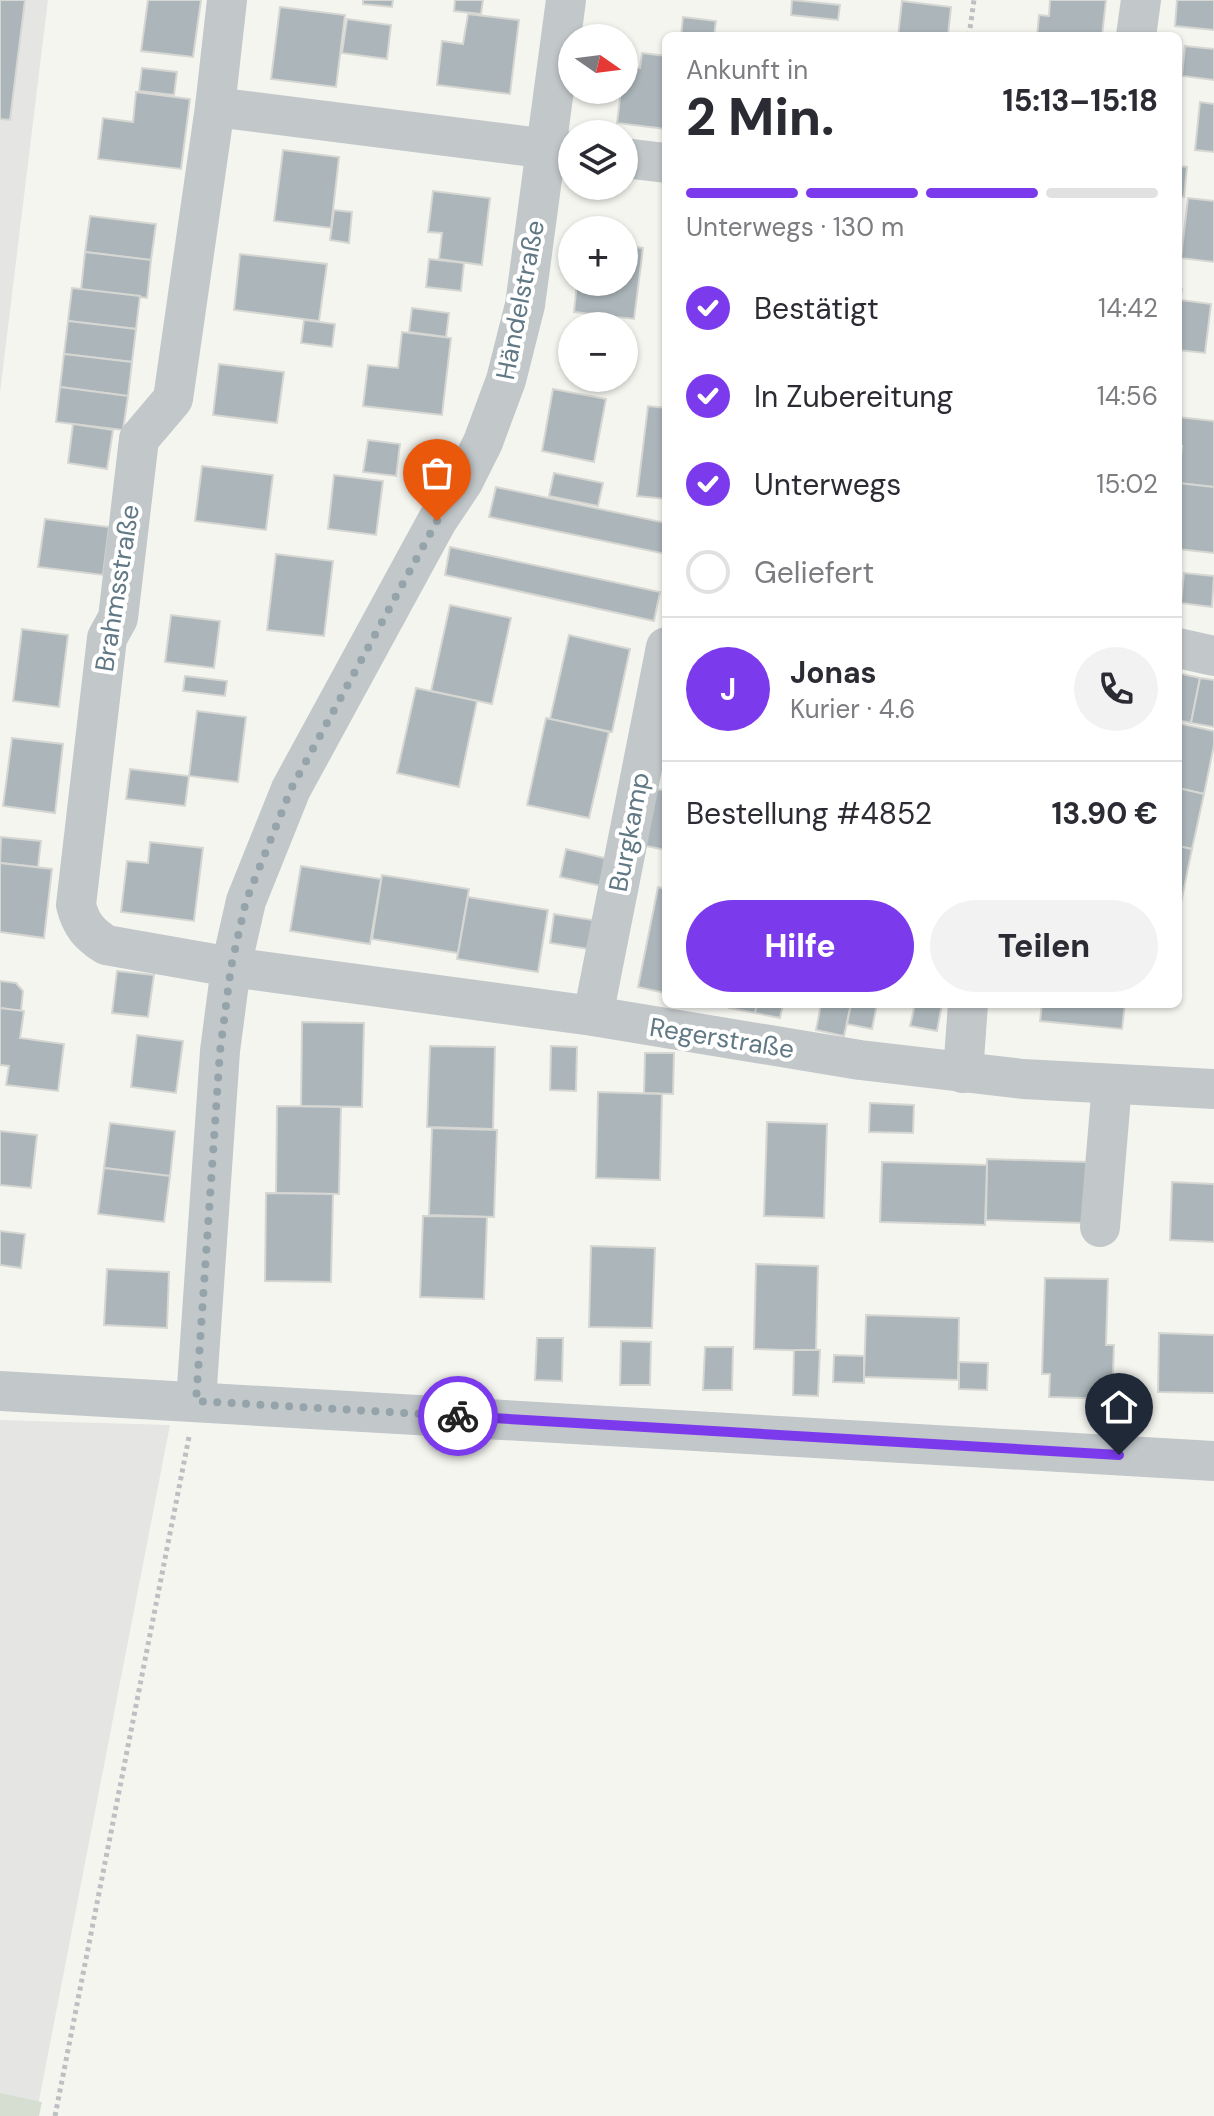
<!DOCTYPE html>
<html lang="de">
<meta charset="utf-8">
<style>
body{margin:0;font-family:"DM Sans",sans-serif;background:#f2f2f3;color:#2b2b33;height:100vh;display:flex;flex-direction:column;font-size:30px;white-space:nowrap}
*{box-sizing:border-box;margin:0}
p{font-size:26px;color:#7c7c81}
.icon{flex:none;width:44px;height:44px;fill:none;stroke:currentColor;stroke-width:2;stroke-linecap:round;stroke-linejoin:round}
.map{position:relative;flex:1;overflow:hidden}
.sheet{position:absolute;left:662px;top:32px;width:520px;height:976px;display:flex;flex-direction:column;background:#fff;border-radius:12px;box-shadow:0 2px 6px #0004}
.sheet>*{flex:none}
.needle{width:52px;rotate:104deg}
.tools{position:absolute;left:558px;top:24px;display:grid;gap:16px}
.tools a{display:grid;place-items:center;width:80px;height:80px;border-radius:50%;background:#fff;box-shadow:0 2px 6px #0004;font-size:40px}
.pin{position:absolute;display:grid;place-items:center;width:68px;height:68px;color:#fff;margin:-82px -34px;border-radius:50% 50% 50% 0;rotate:-45deg;box-shadow:0 0 8px #0007}
.pin .icon{rotate:45deg}
.courier{position:absolute;display:grid;place-items:center;width:80px;height:80px;margin:-40px;border:6px solid #7c3aed;border-radius:50%;background:#fff;color:#222;box-shadow:0 2px 10px #0007}
.summary em{font-style:normal;font-weight:800}
.summary div{display:flex;flex-direction:column-reverse}
.summary{display:flex;align-items:center;justify-content:space-between;height:136px;padding:0 24px}
h1{font-size:52px;font-weight:800;line-height:60px}
.bar{display:grid;grid-template-columns:repeat(4,1fr);gap:12px 8px;align-content:center;height:96px;padding:0 24px}
.bar i{height:10px;border-radius:6px;background:#e1e1e2}
.bar .active{background:#7c3aed}
.bar p{grid-column:span 4}
.line{display:flex;align-items:center;gap:20px;padding:0 24px;border-top:2px solid #e1e1e2}
.line div{flex:1}
.round{display:grid;place-items:center;flex:none;width:84px;height:84px;border-radius:42px;background:#f2f2f3}
ol{padding:0 24px;list-style:none}
li{display:flex;align-items:center;gap:24px;height:88px}
li p{margin-inline-start:auto}
li .icon{padding:8px;border-radius:50%;background:#7c3aed;color:#fff;stroke-width:4}
li:last-child{color:#7c7c81}
li i{width:44px;height:44px;border:4px solid #e1e1e2;border-radius:50%}
.cta{display:flex;gap:16px;margin-top:auto;padding:16px 24px}
.cta a{flex:1;height:92px;border-radius:48px;background:#7c3aed;color:#fff;font-size:32px;font-weight:800;line-height:92px;text-align:center}
.cta a+a{background:#f2f2f3;color:#2b2b33}
.map>svg:first-child{display:block}
</style>
<div class="map">
<svg width="1214" height="2116" viewBox="0 0 1214 2116">
<rect width="100%" height="100%" fill="#f5f5f0"/>
<!-- built -->
<g fill="#e5e6e4">
<polygon points="0,0 48,0 0,393"/>
<polygon points="0,1420 170,1425 36,2116 0,2116"/>
</g>
<!-- green -->
<polygon fill="#d6ddd1" points="0,2093 42,2102 39,2116 0,2116"/>
<!-- building -->
<g fill="#acb6ba" stroke="#d6d6d3" stroke-width="2">
<polygon points="0,0 25,0 10,120 0,119"/>
<polygon points="148,0 201,0 193,57 141,51"/>
<polygon points="363,0 393,0 392,7 363,4"/>
<polygon points="455,0 483,0 481,14 454,11"/>
<polygon points="792,0 840,5 838,20 791,15"/>
<polygon points="1050,0 1106,0 1102,36 1037,36 1039,15 1049,16"/>
<polygon points="1177,0 1214,0 1214,30 1175,26"/>
<polygon points="902,1 951,7 948,36 898,36"/>
<polygon points="280,7 345,15 336,87 271,79"/>
<polygon points="468,14 519,20 510,94 437,85 442,41 463,44"/>
<polygon points="683,17 716,21 714,36 681,36"/>
<polygon points="347,19 391,25 387,59 342,53"/>
<polygon points="1185,46 1214,49 1214,80 1182,76"/>
<polygon points="642,53 666,56 666,129 617,123 621,90 624,90 624,67 640,68"/>
<polygon points="142,68 177,72 174,95 139,91"/>
<polygon points="136,92 190,99 181,169 98,159 103,118 133,122"/>
<polygon points="1200,102 1214,104 1214,152 1195,150"/>
<polygon points="283,150 339,157 331,228 274,221"/>
<polygon points="1178,166 1187,167 1184,197 1178,196"/>
<polygon points="433,191 490,198 482,265 439,259 442,233 428,232"/>
<polygon points="1188,198 1214,201 1214,262 1181,258"/>
<polygon points="334,210 352,212 349,243 330,240"/>
<polygon points="90,216 156,224 151,260 85,252"/>
<polygon points="624,246 643,248 634,319 574,312 577,282 624,282"/>
<polygon points="85,252 151,260 147,298 81,290"/>
<polygon points="240,254 327,264 319,321 234,310"/>
<polygon points="429,259 464,263 461,291 426,287"/>
<polygon points="72,288 140,296 136,329 68,321"/>
<polygon points="1178,288 1182,289 1180,300 1211,304 1205,353 1178,350"/>
<polygon points="412,308 449,313 446,337 409,332"/>
<polygon points="304,320 335,324 332,347 301,343"/>
<polygon points="68,321 136,329 132,362 64,354"/>
<polygon points="402,332 451,338 442,415 363,406 368,365 398,368"/>
<polygon points="64,354 132,362 128,396 60,387"/>
<polygon points="219,364 284,372 277,423 213,415"/>
<polygon points="60,387 128,396 123,430 56,422"/>
<polygon points="553,389 606,399 594,462 542,451"/>
<polygon points="648,406 666,408 666,499 637,496"/>
<polygon points="1178,417 1214,421 1214,487 1178,483 1182,446 1178,446"/>
<polygon points="73,424 113,430 107,469 68,463"/>
<polygon points="368,440 400,444 396,476 363,472"/>
<polygon points="202,466 273,475 266,530 195,521"/>
<polygon points="554,473 603,483 598,506 549,496"/>
<polygon points="334,475 383,481 376,535 328,529"/>
<polygon points="1178,483 1214,487 1214,553 1178,549"/>
<polygon points="496,487 666,523 666,554 489,517"/>
<polygon points="45,519 109,527 103,575 38,567"/>
<polygon points="450,547 660,592 654,621 445,575"/>
<polygon points="276,554 333,561 324,636 267,630"/>
<polygon points="1184,573 1214,576 1212,607 1181,603"/>
<polygon points="450,605 511,618 492,704 431,691"/>
<polygon points="171,615 220,621 214,668 165,662"/>
<polygon points="22,629 68,635 59,707 13,701"/>
<polygon points="569,635 630,649 612,732 550,719"/>
<polygon points="1178,673 1200,678 1191,723 1178,720"/>
<polygon points="185,676 227,681 225,696 183,691"/>
<polygon points="1200,678 1214,680 1214,727 1191,723"/>
<polygon points="416,688 477,701 459,787 397,773"/>
<polygon points="197,711 246,717 238,782 189,776"/>
<polygon points="546,718 609,732 589,818 527,805"/>
<polygon points="1178,723 1214,731 1214,745 1204,794 1178,788"/>
<polygon points="12,738 63,744 55,813 3,806"/>
<polygon points="130,769 189,776 185,806 126,799"/>
<polygon points="652,788 666,791 666,850 641,845"/>
<polygon points="1178,788 1204,794 1192,849 1178,846"/>
<polygon points="1,837 41,841 38,867 0,863"/>
<polygon points="150,842 203,848 194,921 121,912 127,861 148,863"/>
<polygon points="1178,846 1192,849 1180,908 1178,908"/>
<polygon points="566,849 613,860 606,887 560,877"/>
<polygon points="0,863 52,869 44,938 0,932"/>
<polygon points="301,866 381,879 370,944 290,931"/>
<polygon points="382,875 469,889 458,953 372,939"/>
<polygon points="658,887 666,889 665,993 638,987"/>
<polygon points="468,897 548,910 538,972 457,959"/>
<polygon points="554,914 599,921 595,950 550,943"/>
<polygon points="117,971 154,975 148,1017 112,1013"/>
<polygon points="0,981 16,983 23,991 21,1011 0,1008"/>
<polygon points="730,1004 757,1004 755,1013 729,1008"/>
<polygon points="757,1004 783,1004 780,1018 755,1013"/>
<polygon points="821,1004 851,1004 844,1036 816,1030"/>
<polygon points="851,1004 877,1004 872,1029 847,1024"/>
<polygon points="915,1004 942,1004 937,1031 910,1026"/>
<polygon points="1042,1004 1125,1004 1122,1029 1040,1021"/>
<polygon points="0,1008 24,1011 20,1038 64,1044 58,1091 6,1085 9,1066 0,1065"/>
<polygon points="302,1022 364,1023 362,1107 301,1106"/>
<polygon points="137,1035 183,1041 176,1093 131,1087"/>
<polygon points="430,1046 495,1047 493,1129 427,1127"/>
<polygon points="551,1046 577,1047 576,1091 550,1090"/>
<polygon points="645,1053 674,1053 673,1094 644,1093"/>
<polygon points="598,1092 662,1094 660,1180 596,1178"/>
<polygon points="870,1103 914,1105 913,1133 869,1132"/>
<polygon points="277,1106 341,1107 339,1194 276,1193"/>
<polygon points="767,1122 827,1124 824,1218 764,1216"/>
<polygon points="110,1123 175,1131 170,1176 104,1168"/>
<polygon points="432,1128 497,1130 494,1217 429,1215"/>
<polygon points="0,1131 37,1135 31,1188 0,1185"/>
<polygon points="987,1159 1087,1162 1085,1223 986,1220"/>
<polygon points="882,1162 987,1165 985,1225 880,1222"/>
<polygon points="104,1168 170,1176 164,1222 98,1214"/>
<polygon points="1172,1182 1214,1184 1214,1242 1170,1240"/>
<polygon points="266,1193 333,1194 331,1282 265,1281"/>
<polygon points="423,1216 487,1217 484,1299 420,1297"/>
<polygon points="0,1231 25,1234 21,1268 0,1265"/>
<polygon points="591,1246 655,1248 652,1328 589,1327"/>
<polygon points="756,1264 818,1266 816,1351 754,1349"/>
<polygon points="107,1269 169,1272 167,1328 104,1325"/>
<polygon points="1045,1278 1108,1279 1106,1345 1114,1345 1112,1399 1049,1397 1050,1374 1042,1374"/>
<polygon points="866,1315 959,1318 958,1380 864,1377"/>
<polygon points="1159,1333 1214,1335 1214,1393 1158,1392"/>
<polygon points="537,1338 563,1338 562,1381 535,1380"/>
<polygon points="621,1341 651,1342 650,1385 620,1385"/>
<polygon points="705,1347 733,1347 732,1390 703,1390"/>
<polygon points="794,1350 820,1350 818,1396 793,1395"/>
<polygon points="834,1355 864,1356 864,1383 833,1382"/>
<polygon points="959,1362 988,1363 987,1390 959,1389"/>
</g>
<g fill="none" stroke-linecap="round" stroke-linejoin="round">
<!-- path -->
<g stroke="#bdc0c2" stroke-width="5" stroke-dasharray="4 4" stroke-linecap="butt">
<polyline points="969,36 974,0"/>
<polyline points="664,574 666,574"/>
<polyline points="55,2116 189,1437"/>
</g>
<!-- minor -->
<g stroke="#c2c7ca" stroke-width="40">
<path d="M227 0 215 107 173 399 139 439 118 618 107 638 76 905C81 925 89 934 106 945L231 967 593 1016 860 1060 1023 1079 1214 1089"/>
<polyline points="1136,36 1141,0"/>
<polyline points="215,107 572,152"/>
<polyline points="624,158 666,163"/>
<polyline points="1178,648 1214,656"/>
<polyline points="593,1016 666,647"/>
<polyline points="963,1073 968,1004"/>
<polyline points="1100,1227 1112,1084"/>
<polyline points="0,1391 1214,1461"/>
<polyline points="196,1401 220,1051 231,967 246,901 291,789 437,521 463,482 483,442 506,380 525,305 566,0"/>
</g>
</g>
<g fill="none" stroke-linecap="round" stroke-linejoin="round">
<!-- done -->
<polyline stroke="#95a4aa" stroke-width="8" stroke-dasharray="0 14.4" points="437,521 291,789 246,901 231,967 220,1051 196,1401 458,1416"/>
<!-- route -->
<polyline stroke="#7c3aed" stroke-width="10" points="458,1416 1119,1455"/>
</g>
<g text-anchor="middle" dominant-baseline="central" stroke-width="8" stroke-linejoin="round" paint-order="stroke">
<!-- street labels -->
<g font-size="26" fill="#617885" stroke="#fff">
<text transform="translate(520 300) rotate(-79)">Händelstraße</text>
<text transform="translate(117 588) rotate(-81)">Brahmsstraße</text>
<text transform="translate(629 832) rotate(-79)">Burgkamp</text>
<text transform="translate(722 1038) rotate(9)">Regerstraße</text>
</g>
</g>
</svg>
<div class="tools">
<a><svg class="needle" viewBox="-14 -14 28 28"><path d="M0-13l5 13h-10z" fill="#e53935"/><path d="M0 13l5-13h-10z" fill="#7c7c81"/></svg></a>
<a><svg class="icon" aria-label="layers" viewBox="0 0 24 24"><path d="M12 4l9 5-9 5-9-5zM3 14l9 5 9-5"/></svg></a>
<a>+</a>
<a>−</a>
</div>
<div class="pin" style="left:437px;top:521px;background:#ea580c"><svg class="icon" aria-label="bag" viewBox="0 0 24 24"><path d="M5 8h14l-1 12H6zM9 8a3 3 0 0 1 6 0"/></svg></div>
<div class="pin" style="left:1119px;top:1455px;background:#1f2937"><svg class="icon" aria-label="home" viewBox="0 0 24 24"><path d="M3 11l9-7 9 7M6 9v11h12V9"/></svg></div>
<div class="courier" style="left:458px;top:1416px"><svg class="icon" aria-label="bike" viewBox="0 0 24 24"><circle cx="6" cy="16" r="4"/><circle cx="18" cy="16" r="4"/><path d="M6 16l4-8h5l3 8M10 8l3 8H6M13 5h3"/></svg></div>
<section class="sheet">
<div class="summary"><div><h1>2 Min.</h1><p>Ankunft in</p></div><em>15:13–15:18</em></div>
<div class="bar"><i class="active"></i><i class="active"></i><i class="active"></i><i></i><p>Unterwegs · 130 m</p></div>
<ol>
<li><svg class="icon" aria-label="check" viewBox="0 0 24 24"><path d="M5 12l5 5 9-10"/></svg>Bestätigt<p>14:42</p></li>
<li><svg class="icon" aria-label="check" viewBox="0 0 24 24"><path d="M5 12l5 5 9-10"/></svg>In Zubereitung<p>14:56</p></li>
<li><svg class="icon" aria-label="check" viewBox="0 0 24 24"><path d="M5 12l5 5 9-10"/></svg>Unterwegs<p>15:02</p></li>
<li><i></i>Geliefert</li>
</ol>
<div class="line" style="height:144px"><b class="round" style="background:#7c3aed;color:#fff">J</b><div><b>Jonas</b><p>Kurier · 4.6</p></div><a class="round"><svg class="icon" aria-label="phone" viewBox="0 0 24 24"><path d="M5 4h4l2 5-3 2q2 4 5 5l2-3 5 2v4C11 20 4 13 5 4z"/></svg></a></div>
<div class="line" style="height:104px"><div>Bestellung #4852</div><b>13.90 €</b></div>
<div class="cta"><a>Hilfe</a><a>Teilen</a></div>
</section>
</div>
